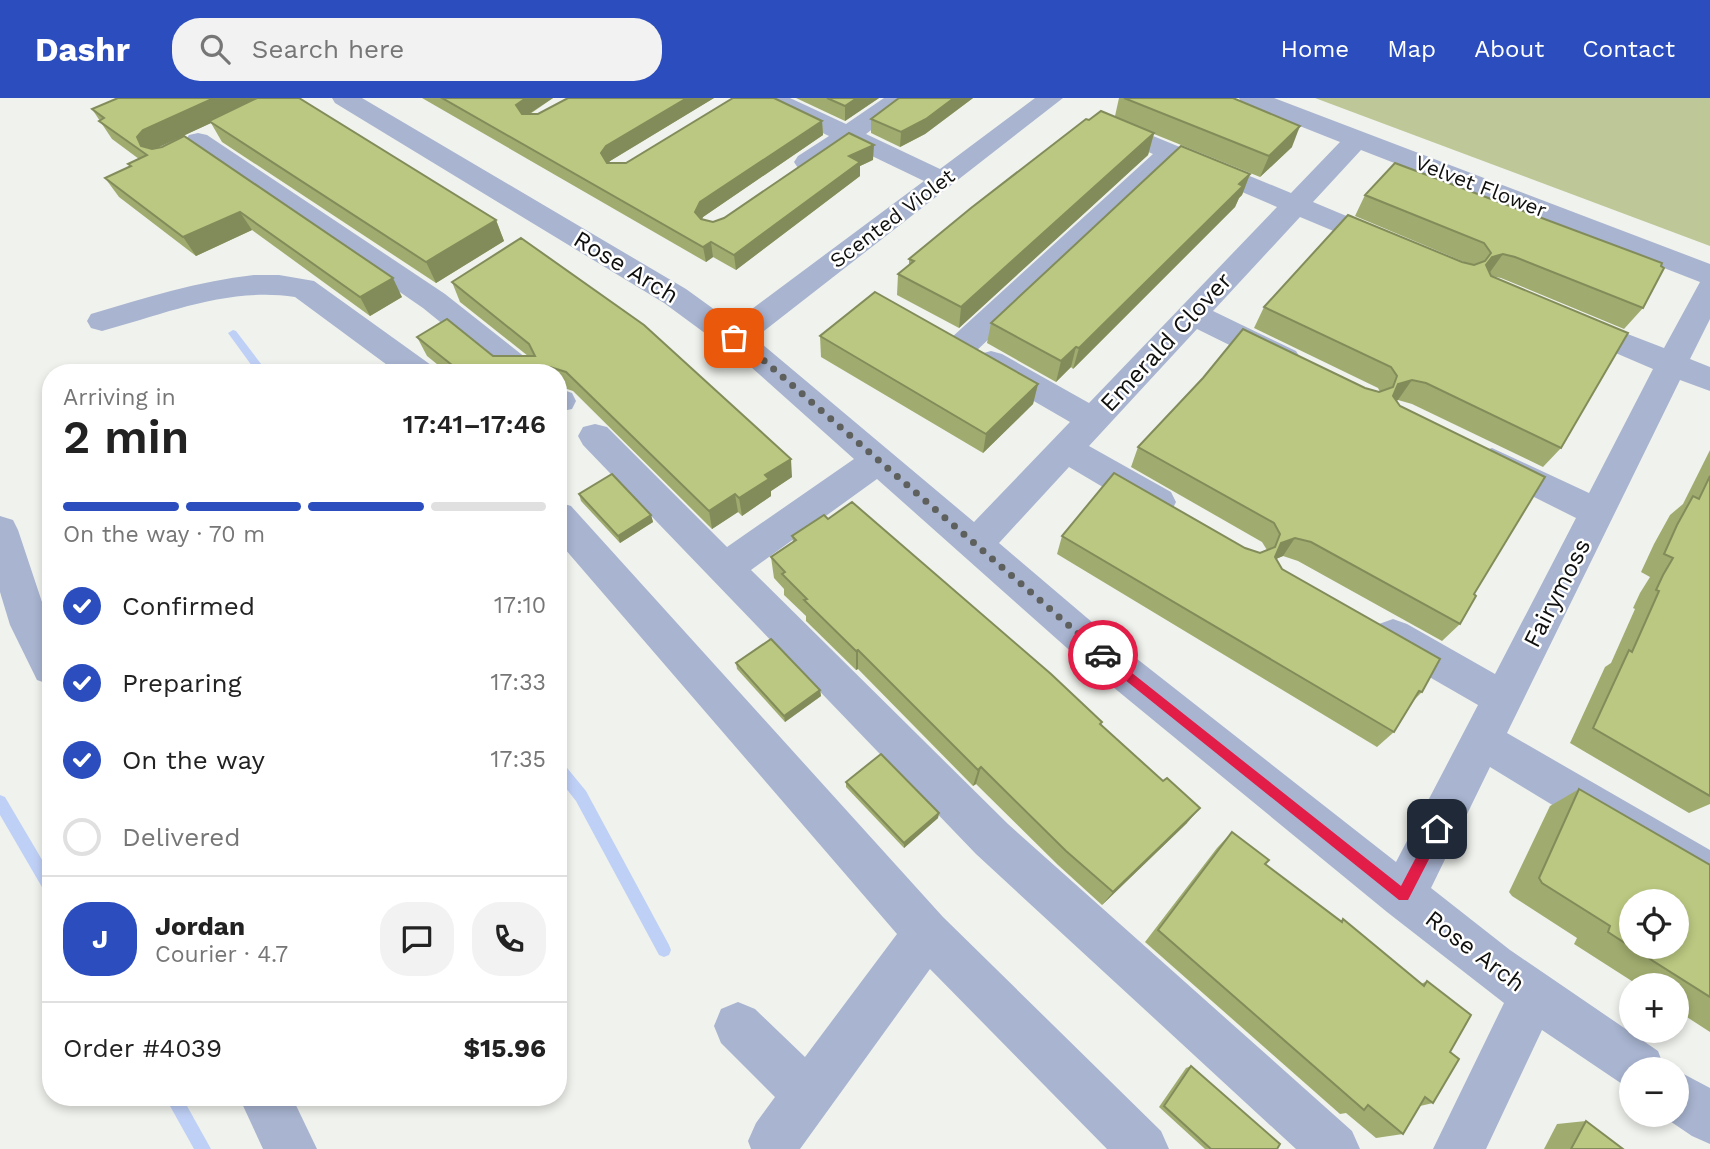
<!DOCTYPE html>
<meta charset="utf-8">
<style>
body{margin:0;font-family:"Work Sans",sans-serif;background:#f2f2f2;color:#222;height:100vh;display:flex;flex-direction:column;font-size:26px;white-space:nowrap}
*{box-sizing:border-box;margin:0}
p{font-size:23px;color:#767676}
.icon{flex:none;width:38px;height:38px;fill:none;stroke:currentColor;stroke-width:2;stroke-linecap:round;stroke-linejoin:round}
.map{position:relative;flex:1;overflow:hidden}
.details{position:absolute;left:42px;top:266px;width:525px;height:742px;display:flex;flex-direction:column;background:#fff;border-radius:28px;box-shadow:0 4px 10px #0003}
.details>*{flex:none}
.tools{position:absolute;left:1619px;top:791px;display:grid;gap:14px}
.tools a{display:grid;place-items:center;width:70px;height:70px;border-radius:50%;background:#fff;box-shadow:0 4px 10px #0003;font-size:35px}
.pin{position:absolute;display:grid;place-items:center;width:60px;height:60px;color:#fff;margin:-30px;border-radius:14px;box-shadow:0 4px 10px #0006}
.courier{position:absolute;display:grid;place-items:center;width:70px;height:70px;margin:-35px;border:5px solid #e11d48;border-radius:50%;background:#fff;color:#222;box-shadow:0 2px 9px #0007}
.summary em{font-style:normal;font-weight:600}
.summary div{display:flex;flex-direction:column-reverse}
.summary{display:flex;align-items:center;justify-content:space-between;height:119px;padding:0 21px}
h1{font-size:46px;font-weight:600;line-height:52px}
.bar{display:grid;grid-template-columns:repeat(4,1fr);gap:10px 7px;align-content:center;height:84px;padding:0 21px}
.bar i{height:9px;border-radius:5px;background:#e0e0e0}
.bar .on{background:#2b4dbd}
.bar p{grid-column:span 4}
.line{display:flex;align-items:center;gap:18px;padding:0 21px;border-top:2px solid #e0e0e0}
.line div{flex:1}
.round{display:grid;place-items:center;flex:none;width:74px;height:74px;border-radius:28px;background:#f2f2f2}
ol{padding:0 21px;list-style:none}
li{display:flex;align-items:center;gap:21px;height:77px}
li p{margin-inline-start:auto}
li .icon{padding:7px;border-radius:50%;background:#2b4dbd;color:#fff;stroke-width:4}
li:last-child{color:#767676}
li i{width:38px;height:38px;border:4px solid #e0e0e0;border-radius:50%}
header{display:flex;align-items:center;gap:42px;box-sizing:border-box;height:98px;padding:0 35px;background:#2b4dbd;color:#fff}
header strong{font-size:33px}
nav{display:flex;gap:38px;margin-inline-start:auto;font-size:24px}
.search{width:490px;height:63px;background:#f2f2f2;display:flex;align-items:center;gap:18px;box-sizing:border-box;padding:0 24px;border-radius:28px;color:#767676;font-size:26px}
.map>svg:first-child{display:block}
</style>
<header>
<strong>Dashr</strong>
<div class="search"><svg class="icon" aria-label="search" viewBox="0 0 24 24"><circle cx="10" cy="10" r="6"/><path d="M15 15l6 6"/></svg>Search here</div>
<nav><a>Home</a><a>Map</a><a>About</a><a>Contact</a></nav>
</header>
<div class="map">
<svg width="1710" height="1051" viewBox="0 0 1710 1051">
<rect width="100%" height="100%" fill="#f0f2ed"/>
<!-- green -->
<polygon fill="#bdc797" points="1315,0 1710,0 1710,148"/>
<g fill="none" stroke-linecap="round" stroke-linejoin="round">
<!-- stream -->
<g fill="#bfd0f6" fill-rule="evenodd">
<polygon points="233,232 236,233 268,275 257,275 228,235"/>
<polygon points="558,663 563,665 586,693 669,847 671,852 669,857 664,859 659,857 576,703 558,680"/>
<polygon points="0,697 5,699 51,777 51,798 46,796 0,717"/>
<polygon points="165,999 182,999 211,1051 194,1051"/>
</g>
<!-- minor -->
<g fill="#a8b4d0" fill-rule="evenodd">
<path d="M332 0H362L686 191 733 225 924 83 849 47C833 58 818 75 798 70L794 64 798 58 829 38 761 5 758 0H790L846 26 884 0H913L866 36 940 71 1035 0H1063L755 240 974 424 1070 324 980 272 975 264 980 256 991 253 1002 256 1089 305 1277 109 1174 65 973 256 962 259 951 256 946 248 951 240 1153 56 1099 33 1095 28 1099 23 1108 20 1117 23 1291 95 1340 44 1242 5 1239 0H1274L1710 166V221L1690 261 1710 269V293L1680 282 1507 635 1710 752V799L1694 793 1490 669 1431 790 1510 852 1658 953 1665 971H1631V992L1542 932 1486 1051H1433L1504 905 1387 814 1085 566 877 381 751 472 1008 726 1352 1033 1360 1051H1296L976 756 583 347 578 338 583 329 595 326 607 329 727 449 854 361 751 269 664 205 335 5ZM1361 52 1700 184 1664 250 1573 215 1562 218 1558 225 1562 232 1653 271 1589 395 1492 350 1480 354 1475 363 1480 372 1576 420 1495 576 1407 526 1393 521 1379 526 1374 538 1379 550 1478 607 1396 764 1113 542 999 445 1069 369 1145 414 1158 418 1171 414 1176 404 1171 394 1089 348 1197 231 1274 269 1285 272 1296 269 1301 261 1296 253 1213 213 1300 119 1379 152 1389 155 1399 152 1403 146 1399 140 1313 104Z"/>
<polygon points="198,35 207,37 445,196 535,267 540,275 503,275 423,210 189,49 185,43 189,37"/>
<path d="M254 177H279L314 183 431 267 436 275H398L295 199C228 189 165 216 102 233L91 230 87 223 91 216C145 200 198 183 254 177Z"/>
<polygon points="558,290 572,295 576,303 572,311 558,314"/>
<polygon points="558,404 571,408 943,819 1161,1033 1169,1051 1107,1051 930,871 800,1051 751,1051 748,1043 756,1025 775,999 721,945 714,928 721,911 738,904 755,911 805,959 897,836 558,443"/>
<polygon points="0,418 13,422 18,432 51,531 51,587 37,582 10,527 0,494"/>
<polygon points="1676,972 1710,990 1710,1046 1692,1038 1661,1017 1676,1017"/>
<polygon points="239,999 292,999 317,1051 263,1051"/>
</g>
</g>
<!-- wall -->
<g fill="#a0ac6f">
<polygon points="299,0 496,122 504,143 436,185 222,44 211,25 156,50 402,199 370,218 252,132 196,158 119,99 105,80 130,68 128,66 139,61 112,41 92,11"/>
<polygon points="422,0 553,0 530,16 538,16 568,0 714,0 610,63 608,65 626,65 822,23 823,37 703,119 702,121 713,124 873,62 860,68 860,78 736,172 713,159 706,164"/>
<polygon points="796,0 879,0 845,23"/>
<polygon points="899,0 973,0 925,36 900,49 871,35 871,21"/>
<polygon points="1119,0 1233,0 1292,49 1260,79 1154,36 1148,57 959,230 897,197 898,176 909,167 909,161 1089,22 1115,18"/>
<polygon points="1250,76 1242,97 1239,100 1235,109 1073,271 1071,269 1056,284 987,245 991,225"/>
<polygon points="1365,97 1643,210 1624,231 1501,180 1491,178 1561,350 1543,369 1412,306 1398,302 1396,303 1474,496 1460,526 1442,543 1298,463 1283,458 1276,461 1282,471 1422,594 1414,602 1394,634 1377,649 1057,456 1062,438 1245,450 1260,455 1267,452 1262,444 1131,369 1138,349 1365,290 1380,294 1378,290 1254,230 1264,209 1462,164 1469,166 1355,118"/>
<polygon points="452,184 792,379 771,393 771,398 742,418 738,414 712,431 573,293 558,288 558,275 448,275 427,258 417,239 493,258 528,258 460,204"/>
<polygon points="820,238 1038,286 1033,306 983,355 821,259"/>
<polygon points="1710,352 1710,706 1689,715 1570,645 1605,569 1611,565 1635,511 1633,510 1640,495 1650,479 1641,474 1654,446 1670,417 1683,406"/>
<polygon points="579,396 651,417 653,424 620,445 581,403"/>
<polygon points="792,438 1101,626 1187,725 1102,807 1058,767 976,686 973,688 858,571 856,572 806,523 806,518 784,497 784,491 774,480 771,459 793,444"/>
<polygon points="736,565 820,592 821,598 785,624 737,571"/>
<polygon points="846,684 939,715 938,720 904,750 846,689"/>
<polygon points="1579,691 1710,767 1710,934 1676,912 1676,887 1638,887 1574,846 1577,840 1512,798 1509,794 1550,708"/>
<polygon points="1232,734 1265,766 1340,823 1343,821 1421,886 1427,883 1450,954 1433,1005 1420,1008 1403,1036 1376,1040 1346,1015 1340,1016 1145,844 1217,750"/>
<polygon points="1191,968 1277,1051 1205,1051 1159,1009 1186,970"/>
<polygon points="1586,1023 1623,1051 1544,1051 1557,1026"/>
</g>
<!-- shaded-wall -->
<g fill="#828c5a">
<polygon points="214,0 265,0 209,23 211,25 155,51 154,66 141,48 137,39 143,32"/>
<polygon points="526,0 553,0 521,21 516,7"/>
<polygon points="687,0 714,0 610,63 605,70 601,55 606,48"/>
<polygon points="857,0 879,0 845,23 845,8"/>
<polygon points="954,0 973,0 925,36 900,49 901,34"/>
<polygon points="822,23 823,37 703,119 698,128 695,114 700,104"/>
<polygon points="1300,28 1292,49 1260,79 1269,58"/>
<polygon points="1154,35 1148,57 959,230 961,209"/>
<polygon points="874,47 873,62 860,68 860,78 736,172 734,157 849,58"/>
<polygon points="1250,76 1242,97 1239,100 1235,109 1073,271 1079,250"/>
<polygon points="240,114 252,132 196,158 183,139"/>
<polygon points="496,122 504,143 436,185 426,164"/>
<polygon points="711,144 713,159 706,164 703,149"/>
<polygon points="1503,156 1488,177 1477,180 1492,159"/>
<polygon points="393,180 402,199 370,218 360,199"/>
<polygon points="1076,249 1071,269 1056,284 1061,263"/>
<polygon points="1412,282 1398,302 1385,307 1398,286"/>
<polygon points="1038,286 1033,306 983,355 986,336"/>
<polygon points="791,361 792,379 771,393 771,398 742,418 739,400 765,377"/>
<polygon points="735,396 738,414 712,431 709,413"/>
<polygon points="651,417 653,424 620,445 618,438"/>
<polygon points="1295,440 1283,458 1269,464 1281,445"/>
<polygon points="858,552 858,571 856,572 856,553"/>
<polygon points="820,592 821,598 785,624 784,618"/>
<polygon points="981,669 976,686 973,688 978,672"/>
<polygon points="1200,710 1187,725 1102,807 1113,794"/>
<polygon points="939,715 938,720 904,750 904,745"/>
</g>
<!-- building -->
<g fill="#bac881" stroke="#828c5a" stroke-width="2">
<polygon points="118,0 214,0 143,32 137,39 141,48 152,51 162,49 184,38 393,180 360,199 240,114 183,139 105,80 131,68 128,66 147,57 99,23 104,20 92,11"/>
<polygon points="257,0 299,0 496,122 426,164 209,23"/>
<polygon points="442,0 526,0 516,7 522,16 538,16 568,0 687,0 606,48 601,55 607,65 626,65 733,0 774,0 822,23 700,104 695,114 701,121 713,124 724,120 849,35 874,47 849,58 860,64 734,157 711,144 703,149"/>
<polygon points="827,0 857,0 845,8"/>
<polygon points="899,0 954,0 926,21 901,34 871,21"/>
<polygon points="1124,0 1233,0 1300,28 1269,58"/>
<polygon points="1101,13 1154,35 961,209 898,176 914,163 909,161 971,110 1086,21 1089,22"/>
<polygon points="1181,48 1250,76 1239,86 1243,88 1079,250 1076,249 1061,263 991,225"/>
<polygon points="1395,65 1662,165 1661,168 1664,170 1643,210 1515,159 1503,156 1492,159 1486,167 1491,178 1628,235 1561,350 1426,285 1412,282 1398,286 1393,298 1400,308 1545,379 1474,496 1476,498 1460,526 1311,444 1295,440 1281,445 1275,459 1282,471 1440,561 1422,594 1419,593 1394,634 1062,438 1114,375 1245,450 1260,455 1275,449 1280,436 1274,425 1138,349 1203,280 1243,231 1365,290 1379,294 1393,289 1397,278 1391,269 1264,209 1348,117 1462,164 1474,167 1485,163 1491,155 1484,145 1365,97"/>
<polygon points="521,140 644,227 791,361 765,377 769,381 739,400 735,396 709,413 566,274 550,269 549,275 462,275 417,239 447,221 493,258 535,258 529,246 452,184"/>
<polygon points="875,194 1038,286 986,336 820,238"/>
<polygon points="612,376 651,417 618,438 579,396"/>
<polygon points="1710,378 1710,698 1593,630 1629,552 1632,554 1659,493 1656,492 1663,477 1673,460 1664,456 1677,427 1693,398 1699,401"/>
<polygon points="852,404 1051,576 1102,624 1100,626 1163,683 1167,680 1200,710 1113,794 1066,753 981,669 978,672 858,552 856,553 804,502 807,501 782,476 785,474 771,459 796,442 792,438 824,417 828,421"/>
<polygon points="771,541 820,592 784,618 736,565"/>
<polygon points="881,656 939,715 904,745 846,684"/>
<polygon points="1579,691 1710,767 1710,899 1631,849 1676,849 1676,803 1631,803 1631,849 1608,834 1610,828 1542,785 1539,780"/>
<polygon points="1232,734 1269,762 1265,766 1342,824 1343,821 1424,888 1427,883 1471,917 1450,954 1459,961 1433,1005 1425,999 1403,1036 1368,1007 1364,1012 1158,832"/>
<polygon points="1191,968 1280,1046 1277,1051 1211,1051 1164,1008"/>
<polygon points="1586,1023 1623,1051 1571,1051"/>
</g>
<!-- route -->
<polygon fill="#e11d48" points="1103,552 1401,788 1433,727 1442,727 1442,736 1408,802 1399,802 1099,561 1099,554"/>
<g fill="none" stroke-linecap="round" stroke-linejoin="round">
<!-- done -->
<polyline stroke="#5e605d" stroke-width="7" stroke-dasharray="0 12.6" points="734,240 762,261 1103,557"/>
</g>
<g text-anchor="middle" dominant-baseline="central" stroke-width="5" stroke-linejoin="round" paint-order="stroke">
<!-- far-street labels -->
<g font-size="21" fill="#10110f" stroke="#fff">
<text transform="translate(1481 88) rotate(21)">Velvet Flower</text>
<text transform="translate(892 120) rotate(-37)">Scented Violet</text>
</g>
<!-- street labels -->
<g font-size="24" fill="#10110f" stroke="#fff">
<text transform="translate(626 169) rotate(31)">Rose Arch</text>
<text transform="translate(1166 244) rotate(-47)">Emerald Clover</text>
<text transform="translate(1557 495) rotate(-63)">Fairymoss</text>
<text transform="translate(1475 853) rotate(37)">Rose Arch</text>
</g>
</g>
</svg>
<div class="tools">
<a><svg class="icon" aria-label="locate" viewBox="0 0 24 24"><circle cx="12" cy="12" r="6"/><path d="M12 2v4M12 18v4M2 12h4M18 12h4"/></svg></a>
<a>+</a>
<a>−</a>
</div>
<div class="pin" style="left:734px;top:240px;background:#ea580c"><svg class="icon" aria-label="bag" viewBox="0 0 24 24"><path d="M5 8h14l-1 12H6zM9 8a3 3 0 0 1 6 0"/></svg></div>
<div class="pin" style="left:1437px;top:731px;background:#1f2937"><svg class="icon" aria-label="home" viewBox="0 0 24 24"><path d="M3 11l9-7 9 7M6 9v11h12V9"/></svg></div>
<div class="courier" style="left:1103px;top:557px"><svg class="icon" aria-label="car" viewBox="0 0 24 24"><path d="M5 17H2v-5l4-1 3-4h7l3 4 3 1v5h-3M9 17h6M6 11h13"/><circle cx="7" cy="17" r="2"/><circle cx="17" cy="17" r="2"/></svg></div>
<section class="details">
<div class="summary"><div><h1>2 min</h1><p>Arriving in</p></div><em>17:41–17:46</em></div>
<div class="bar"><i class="on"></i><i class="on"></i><i class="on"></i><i></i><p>On the way · 70 m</p></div>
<ol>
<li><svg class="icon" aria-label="check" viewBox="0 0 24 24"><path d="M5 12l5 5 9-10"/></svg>Confirmed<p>17:10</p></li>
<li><svg class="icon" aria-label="check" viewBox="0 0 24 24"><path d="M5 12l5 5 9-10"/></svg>Preparing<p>17:33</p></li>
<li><svg class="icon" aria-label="check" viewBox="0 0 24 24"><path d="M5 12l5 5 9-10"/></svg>On the way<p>17:35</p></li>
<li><i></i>Delivered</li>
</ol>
<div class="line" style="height:126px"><b class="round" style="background:#2b4dbd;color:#fff">J</b><div><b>Jordan</b><p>Courier · 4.7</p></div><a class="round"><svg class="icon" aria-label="chat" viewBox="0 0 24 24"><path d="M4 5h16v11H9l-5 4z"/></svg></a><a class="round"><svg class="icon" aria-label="phone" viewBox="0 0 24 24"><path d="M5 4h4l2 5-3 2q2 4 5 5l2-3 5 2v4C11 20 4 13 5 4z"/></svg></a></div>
<div class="line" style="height:91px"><div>Order #4039</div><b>$15.96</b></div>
</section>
</div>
